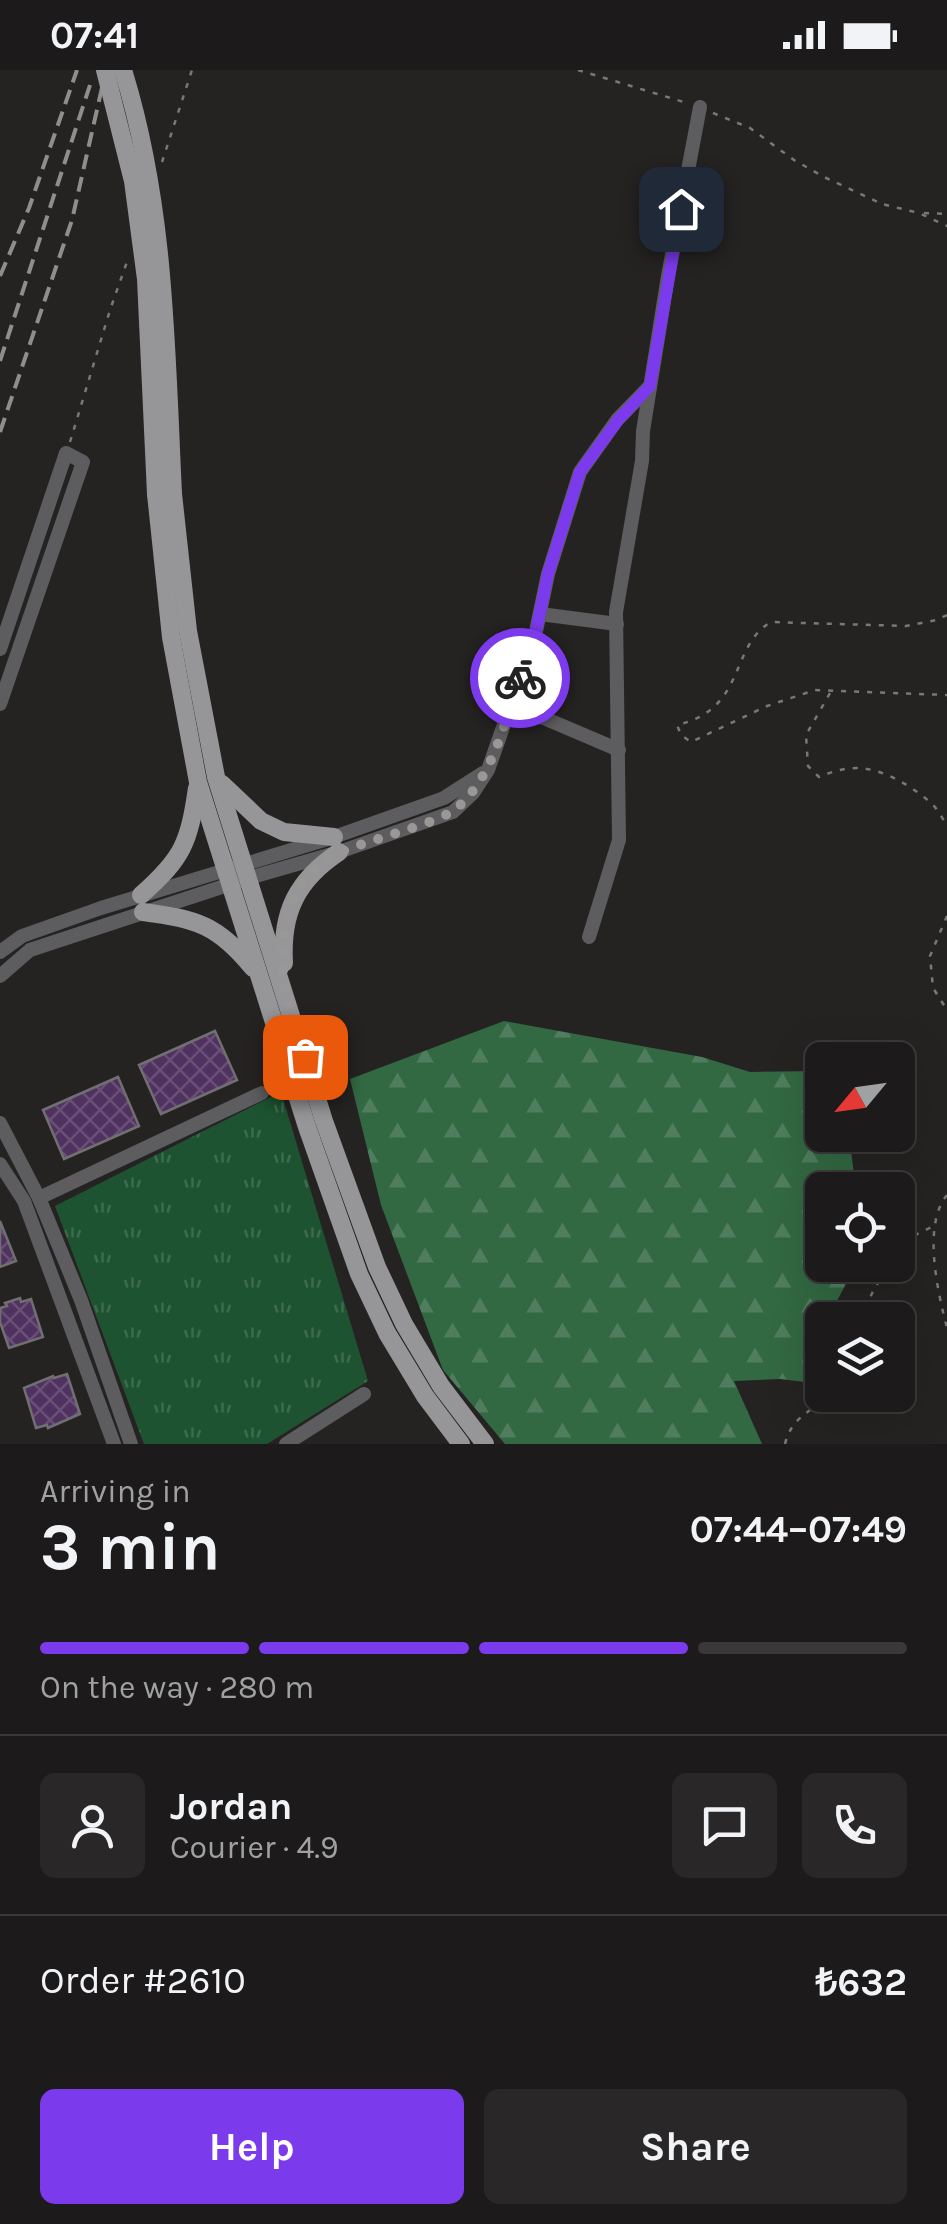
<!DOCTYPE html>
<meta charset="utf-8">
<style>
body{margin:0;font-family:Karla,sans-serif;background:#292727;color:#f1f3f6;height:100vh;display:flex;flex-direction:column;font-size:38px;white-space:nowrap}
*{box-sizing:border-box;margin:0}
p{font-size:32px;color:#a0a1a2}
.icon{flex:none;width:55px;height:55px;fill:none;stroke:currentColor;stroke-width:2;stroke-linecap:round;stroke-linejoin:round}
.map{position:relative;height:1374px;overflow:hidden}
.side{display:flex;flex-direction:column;background:#1c1a1a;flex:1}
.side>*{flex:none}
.needle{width:65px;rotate:241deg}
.buttons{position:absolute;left:805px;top:972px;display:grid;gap:20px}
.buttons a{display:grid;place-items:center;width:110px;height:110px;border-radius:15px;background:#1c1a1a;box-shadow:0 10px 40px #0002,0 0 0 2px #3a3839;font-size:50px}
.pin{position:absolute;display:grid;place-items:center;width:85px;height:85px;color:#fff;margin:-42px;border-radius:20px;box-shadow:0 5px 15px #0006}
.courier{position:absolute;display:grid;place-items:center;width:100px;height:100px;margin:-50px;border:8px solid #7c3aed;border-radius:50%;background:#fff;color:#222;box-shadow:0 2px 12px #0007}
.headline em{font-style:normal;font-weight:700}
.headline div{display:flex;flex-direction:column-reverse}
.headline{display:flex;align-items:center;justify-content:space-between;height:170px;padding:0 40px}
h1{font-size:65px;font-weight:700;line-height:75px}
.bar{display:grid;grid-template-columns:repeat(4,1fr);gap:15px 10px;align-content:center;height:120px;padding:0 40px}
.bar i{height:12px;border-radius:8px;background:#3a3839}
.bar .current{background:#7c3aed}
.bar p{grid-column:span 4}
.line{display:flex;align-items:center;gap:25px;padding:0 40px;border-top:2px solid #3a3839}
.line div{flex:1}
.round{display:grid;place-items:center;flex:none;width:105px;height:105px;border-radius:15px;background:#292727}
.cta{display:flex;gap:20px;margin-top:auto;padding:20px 40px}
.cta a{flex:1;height:115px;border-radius:15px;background:#7c3aed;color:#fff;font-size:40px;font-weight:700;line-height:115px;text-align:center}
.cta a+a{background:#292727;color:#f1f3f6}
.status{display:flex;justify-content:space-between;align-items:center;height:70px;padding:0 50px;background:#1c1a1a;direction:ltr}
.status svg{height:28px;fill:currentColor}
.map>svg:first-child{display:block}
</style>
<div class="status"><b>07:41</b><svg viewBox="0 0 49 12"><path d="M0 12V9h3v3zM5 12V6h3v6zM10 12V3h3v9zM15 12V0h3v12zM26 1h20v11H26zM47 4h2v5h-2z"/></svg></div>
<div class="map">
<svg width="947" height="1374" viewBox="0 0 947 1374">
<defs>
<pattern id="forest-firs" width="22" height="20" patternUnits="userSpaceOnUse" patternTransform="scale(2.5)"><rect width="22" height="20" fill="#326842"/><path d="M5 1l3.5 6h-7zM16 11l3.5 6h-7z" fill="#4f7d5d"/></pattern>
<pattern id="park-tufts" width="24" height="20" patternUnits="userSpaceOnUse" patternTransform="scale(2.5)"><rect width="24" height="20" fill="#1d5330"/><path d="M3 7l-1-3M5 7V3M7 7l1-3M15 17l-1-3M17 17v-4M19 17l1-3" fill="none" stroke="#3d6b4d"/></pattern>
<pattern id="building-cross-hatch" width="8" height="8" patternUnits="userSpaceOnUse" patternTransform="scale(2.5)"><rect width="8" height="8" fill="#503260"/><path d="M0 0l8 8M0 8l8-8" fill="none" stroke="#694f76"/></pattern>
</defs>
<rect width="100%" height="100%" fill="#252322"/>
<!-- forest -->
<polygon fill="url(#forest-firs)" points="504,951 702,987 750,1002 822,1001 822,1065 849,1065 856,1120 822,1120 822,1195 856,1195 830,1244 830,1250 822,1250 822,1314 780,1309 734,1311 762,1374 505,1374 443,1300 381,1135 350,1009"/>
<!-- park -->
<polygon fill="url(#park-tufts)" points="281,1022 368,1311 267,1374 144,1374 55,1136"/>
<!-- building -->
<g fill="url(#building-cross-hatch)" stroke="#706f71" stroke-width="2.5">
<polygon points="215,961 237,1010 161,1044 139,995"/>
<polygon points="118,1007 139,1056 64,1089 43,1040"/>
<polygon points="0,1151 16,1191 0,1197"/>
<polygon points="20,1228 21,1232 31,1229 43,1267 9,1278 0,1252 0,1238 7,1236 5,1233"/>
<polygon points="67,1304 80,1344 48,1358 47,1355 36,1358 24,1318 53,1306 54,1308"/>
</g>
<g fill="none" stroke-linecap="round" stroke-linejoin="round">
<!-- path -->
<g stroke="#7a7877" stroke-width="2.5" stroke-dasharray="5 8" stroke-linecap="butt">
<polyline points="578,0 687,33"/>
<polyline points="713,43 750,58 794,90 824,107 882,134 919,143 947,156"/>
<polyline points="162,92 192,0"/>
<polyline points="924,143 947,144"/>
<polyline points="70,372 110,240 128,189"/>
<path d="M947 545 937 550 906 556 771 552C729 576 747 639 677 655L681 665 691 672 767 636 815 620 947 625"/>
<path d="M830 623 806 665 808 696 819 707C831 702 844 698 857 698 883 698 917 719 934 736 939 742 943 749 947 756"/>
<polyline points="947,846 930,886 933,918 947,940"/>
<path d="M947 1125C922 1155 938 1223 947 1258"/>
<polyline points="898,1186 915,1165 934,1156"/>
<polyline points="860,1250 874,1219 890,1195"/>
<path d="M785 1374C792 1346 810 1344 827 1325"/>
</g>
<!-- minor -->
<g stroke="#5d5c5e" stroke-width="14">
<polyline points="540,544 617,554"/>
<polyline points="0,579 66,383 83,392 0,634"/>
<polyline points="511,634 619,680"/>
<polyline points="589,867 619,770 616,542 642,391 643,361 668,206 700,37"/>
<polyline points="0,882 22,866 101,838 334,767 444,728 483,703"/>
<polyline points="0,906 30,880 249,808 339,782 453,742 473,723 488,700 535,566 548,504 580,402 617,350 650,316"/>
<polyline points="0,1053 39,1128 81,1230 131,1374"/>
<polyline points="0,1094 24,1131 114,1374"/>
<polyline points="39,1128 262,1023"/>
<polyline points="286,1374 364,1324"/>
</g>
<!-- major -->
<g stroke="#969598" stroke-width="18">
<polyline points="156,424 171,567 198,712 307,1057 359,1204 387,1263 425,1326 461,1374"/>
<polyline points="173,424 188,561 216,707 324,1051 377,1197 404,1254 441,1316 485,1374"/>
<polyline points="222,714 261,751 284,762 334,767"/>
<path d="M141 825C183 788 189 773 197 718"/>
<path d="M143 842C197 849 218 855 253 898"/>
<path d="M284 893C281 842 297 810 339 782"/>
</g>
<!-- rail -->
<g stroke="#908e8d" stroke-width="4" stroke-dasharray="15 8" stroke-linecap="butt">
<polyline points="0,206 29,138 77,0"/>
<polyline points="0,291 90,15"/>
<polyline points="0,362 72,150 106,0"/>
</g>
<!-- major-bridge -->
<g stroke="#969598" stroke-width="18">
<polyline points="105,0 133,111 146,209 156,424"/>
<path d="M123 0C166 138 166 280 173 424"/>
</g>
</g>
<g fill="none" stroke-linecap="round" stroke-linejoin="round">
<!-- done -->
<path stroke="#9a9897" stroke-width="10" stroke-dasharray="0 18" d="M305 987C298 966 288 943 285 920 279 877 283 822 322 793 339 781 359 775 378 769 398 762 443 750 457 738 494 705 504 653 520 608"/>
<!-- route -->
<polyline stroke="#7c3aed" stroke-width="12" points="520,608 535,566 548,504 580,402 618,350 650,316 681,139"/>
</g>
</svg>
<div class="buttons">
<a><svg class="needle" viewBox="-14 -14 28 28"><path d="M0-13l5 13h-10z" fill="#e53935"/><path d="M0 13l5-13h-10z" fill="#a0a1a2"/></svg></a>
<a><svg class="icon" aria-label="locate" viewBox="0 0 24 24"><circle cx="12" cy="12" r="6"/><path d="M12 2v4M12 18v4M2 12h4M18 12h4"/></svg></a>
<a><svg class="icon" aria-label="layers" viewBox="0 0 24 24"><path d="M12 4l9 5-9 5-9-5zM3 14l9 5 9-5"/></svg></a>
</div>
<div class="pin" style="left:305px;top:987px;background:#ea580c"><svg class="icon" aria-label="bag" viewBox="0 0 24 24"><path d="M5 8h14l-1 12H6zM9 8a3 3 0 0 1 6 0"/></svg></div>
<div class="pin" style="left:681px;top:139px;background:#1f2937"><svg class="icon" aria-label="home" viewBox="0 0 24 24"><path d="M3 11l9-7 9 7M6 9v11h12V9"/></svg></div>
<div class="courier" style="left:520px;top:608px"><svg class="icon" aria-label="bike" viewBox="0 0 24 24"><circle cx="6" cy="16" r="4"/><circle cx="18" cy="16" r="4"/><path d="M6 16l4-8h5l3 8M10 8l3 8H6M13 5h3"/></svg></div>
</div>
<section class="side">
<div class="headline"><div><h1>3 min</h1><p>Arriving in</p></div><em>07:44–07:49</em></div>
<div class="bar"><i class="current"></i><i class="current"></i><i class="current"></i><i></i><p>On the way · 280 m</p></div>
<div class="line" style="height:180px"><a class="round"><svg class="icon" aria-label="person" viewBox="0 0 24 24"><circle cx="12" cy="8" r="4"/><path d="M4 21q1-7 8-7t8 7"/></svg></a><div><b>Jordan</b><p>Courier · 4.9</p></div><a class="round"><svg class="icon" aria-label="chat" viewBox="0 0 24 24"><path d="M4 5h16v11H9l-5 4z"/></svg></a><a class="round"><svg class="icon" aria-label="phone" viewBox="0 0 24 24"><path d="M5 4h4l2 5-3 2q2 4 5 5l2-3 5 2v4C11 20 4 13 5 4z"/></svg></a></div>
<div class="line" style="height:130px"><div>Order #2610</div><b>₺632</b></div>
<div class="cta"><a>Help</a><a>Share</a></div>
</section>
